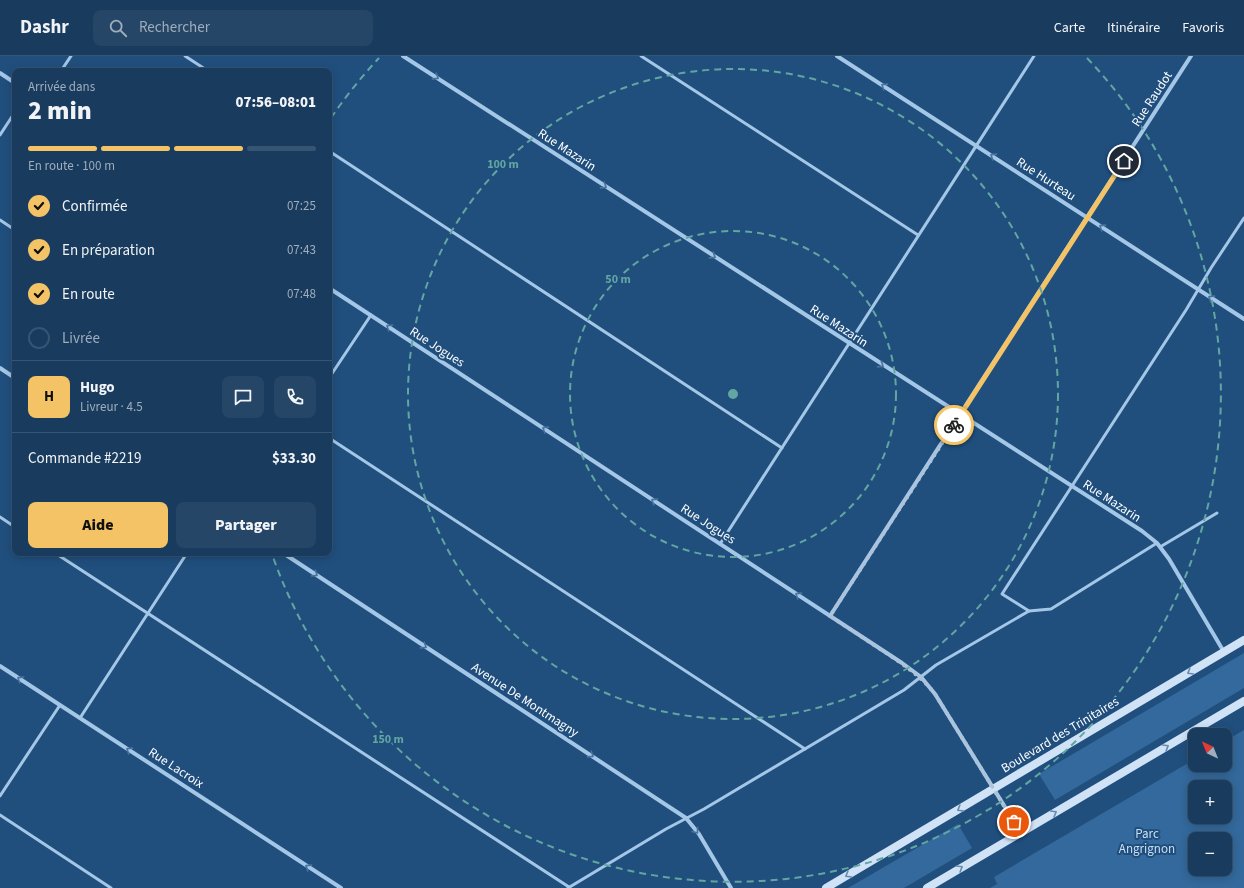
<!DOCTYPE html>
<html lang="fr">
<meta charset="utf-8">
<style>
body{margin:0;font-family:"Source Sans 3",sans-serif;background:#254667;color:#f1f3f6;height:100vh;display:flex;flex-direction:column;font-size:15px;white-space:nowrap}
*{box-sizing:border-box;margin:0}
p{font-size:13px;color:#9fadbc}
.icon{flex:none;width:22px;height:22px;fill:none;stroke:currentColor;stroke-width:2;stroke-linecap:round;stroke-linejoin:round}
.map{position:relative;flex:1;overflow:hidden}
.drawer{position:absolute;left:12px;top:12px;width:320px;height:488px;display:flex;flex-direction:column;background:#183b5e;border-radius:8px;box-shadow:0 2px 10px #0003,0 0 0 1px #365573}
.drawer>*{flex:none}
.needle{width:26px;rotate:317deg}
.controls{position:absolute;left:1188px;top:672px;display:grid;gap:8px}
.controls a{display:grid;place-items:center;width:44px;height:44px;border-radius:8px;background:#183b5e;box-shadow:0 2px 10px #0003,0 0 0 1px #365573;font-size:20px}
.pin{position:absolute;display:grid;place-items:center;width:34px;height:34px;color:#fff;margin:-17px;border:2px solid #fff;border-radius:50%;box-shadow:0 1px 4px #0007}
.courier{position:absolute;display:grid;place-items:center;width:40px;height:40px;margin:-20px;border:3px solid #f4c366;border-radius:50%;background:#fff;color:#222;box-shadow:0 1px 5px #0007}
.overview em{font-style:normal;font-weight:800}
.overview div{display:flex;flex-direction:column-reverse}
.overview{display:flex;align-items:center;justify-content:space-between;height:68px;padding:0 16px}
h1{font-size:26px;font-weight:800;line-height:30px}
.bar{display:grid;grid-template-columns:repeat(4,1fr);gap:6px 4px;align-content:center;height:48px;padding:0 16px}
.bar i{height:5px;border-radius:3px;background:#365573}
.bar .selected{background:#f4c366}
.bar p{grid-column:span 4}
.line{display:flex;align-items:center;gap:10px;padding:0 16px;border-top:1px solid #365573}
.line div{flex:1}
.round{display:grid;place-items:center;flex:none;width:42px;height:42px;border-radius:8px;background:#254667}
ol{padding:0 16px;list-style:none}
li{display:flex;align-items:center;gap:12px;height:44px}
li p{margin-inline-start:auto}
li .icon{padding:4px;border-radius:50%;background:#f4c366;color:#111;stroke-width:4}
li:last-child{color:#9fadbc}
li i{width:22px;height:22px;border:2px solid #365573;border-radius:50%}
.primary-button{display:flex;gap:8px;margin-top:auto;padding:8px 16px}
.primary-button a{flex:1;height:46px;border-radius:8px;background:#f4c366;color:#111;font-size:16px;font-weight:800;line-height:46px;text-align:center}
.primary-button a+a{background:#254667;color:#f1f3f6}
header{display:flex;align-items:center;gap:24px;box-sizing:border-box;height:56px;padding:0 20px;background:#183b5e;border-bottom:1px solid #365573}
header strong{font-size:19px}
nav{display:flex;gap:22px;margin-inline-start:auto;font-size:14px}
.search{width:280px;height:36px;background:#254667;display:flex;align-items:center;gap:10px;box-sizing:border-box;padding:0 14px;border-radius:8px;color:#9fadbc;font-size:15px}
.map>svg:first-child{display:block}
</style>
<header>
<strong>Dashr</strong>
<div class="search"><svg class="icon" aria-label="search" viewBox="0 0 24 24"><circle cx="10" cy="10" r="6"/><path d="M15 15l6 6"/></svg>Rechercher</div>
<nav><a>Carte</a><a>Itinéraire</a><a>Favoris</a></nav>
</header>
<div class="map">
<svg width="1244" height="832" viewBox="0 0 1244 832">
<rect width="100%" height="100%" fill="#204f7e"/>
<!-- green -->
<g fill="#33699c" fill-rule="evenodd">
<polygon points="1244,597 1244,632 1055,744 1039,718"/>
<path d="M1244 674V832H990L997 828 994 821 1195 703V709H1225V685ZM1195 731H1225V761H1195ZM1195 783H1225V813H1195Z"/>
<polygon points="958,768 972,792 904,832 848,832"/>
</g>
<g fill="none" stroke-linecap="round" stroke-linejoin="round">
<!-- lane -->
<g stroke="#a5c7e7" stroke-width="3">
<polyline points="185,0 208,15"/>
<polyline points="641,0 918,179"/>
<polyline points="61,15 71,0"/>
<polyline points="0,79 15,56"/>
<polyline points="329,95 782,392"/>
<polyline points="0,164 15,174"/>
<polyline points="329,322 371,259"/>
<polyline points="329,382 805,693"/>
<polyline points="0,461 15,471"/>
<polyline points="720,488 1034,0"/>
<polyline points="1160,491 1217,457"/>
<polyline points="55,497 569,831"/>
<polyline points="1029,555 1002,538 1186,254 1211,212 1244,162"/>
<polyline points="80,662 187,497"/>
<polyline points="0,740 60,649"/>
<polyline points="0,759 111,832"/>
<polyline points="568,832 666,773 704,753 904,634 936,609 1029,555 1051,553 1157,487"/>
</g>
<!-- street -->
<g stroke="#a5c7e7" stroke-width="4">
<polyline points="403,0 1142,475 1157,487 1169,503 1224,596"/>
<polyline points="837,0 1244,263"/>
<polyline points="0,17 15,27"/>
<polyline points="329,232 902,607 921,621 935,638 1021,777"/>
<polyline points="0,312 15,322"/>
<polyline points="283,497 686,762 699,778 731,832"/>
<polyline points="830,560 1191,0"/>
<polyline points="0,610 341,832"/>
</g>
<!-- secondary -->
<g stroke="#cfe2f6" stroke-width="8">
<polyline points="826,832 1244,584"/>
<polyline points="927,832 1244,645"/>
</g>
</g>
<!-- one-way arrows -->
<defs><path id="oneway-chevron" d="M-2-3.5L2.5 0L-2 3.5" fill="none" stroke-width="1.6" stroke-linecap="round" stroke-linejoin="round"/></defs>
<g stroke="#48739e">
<use href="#oneway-chevron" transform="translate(436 21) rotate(33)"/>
<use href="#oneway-chevron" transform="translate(884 30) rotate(-147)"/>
<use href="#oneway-chevron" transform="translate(993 100) rotate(-147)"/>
<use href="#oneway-chevron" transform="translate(604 130) rotate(33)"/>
<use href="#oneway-chevron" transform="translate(1102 171) rotate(-147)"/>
<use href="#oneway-chevron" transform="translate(713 200) rotate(33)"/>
<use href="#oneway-chevron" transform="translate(1211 242) rotate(-147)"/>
<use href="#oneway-chevron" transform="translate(389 271) rotate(-147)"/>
<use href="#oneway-chevron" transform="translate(881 309) rotate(33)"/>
<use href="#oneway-chevron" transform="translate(545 373) rotate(-147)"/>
<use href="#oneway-chevron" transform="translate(654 445) rotate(-147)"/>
<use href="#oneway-chevron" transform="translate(315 518) rotate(33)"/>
<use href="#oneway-chevron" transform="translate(798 539) rotate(-147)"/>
<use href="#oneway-chevron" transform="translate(424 590) rotate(33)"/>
<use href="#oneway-chevron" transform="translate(20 623) rotate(-147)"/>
<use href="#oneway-chevron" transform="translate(129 694) rotate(-147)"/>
<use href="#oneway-chevron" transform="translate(591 699) rotate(33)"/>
<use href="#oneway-chevron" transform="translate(696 775) rotate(52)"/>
<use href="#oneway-chevron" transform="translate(308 811) rotate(-147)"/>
</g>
<g stroke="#668aae">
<use href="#oneway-chevron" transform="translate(1190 616) rotate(149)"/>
<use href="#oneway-chevron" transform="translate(1166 691) rotate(-31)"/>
<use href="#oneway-chevron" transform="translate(960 753) rotate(149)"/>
<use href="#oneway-chevron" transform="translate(1054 757) rotate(-30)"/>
<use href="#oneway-chevron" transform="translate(960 812) rotate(-31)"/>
<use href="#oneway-chevron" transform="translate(848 819) rotate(149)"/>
</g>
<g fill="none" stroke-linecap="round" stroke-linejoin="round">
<!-- done -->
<path stroke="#b1c1d2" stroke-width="4" stroke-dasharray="0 7.2" d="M954 369 830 560C847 571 863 582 880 593 901 607 919 618 935 638L1014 766"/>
<!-- route -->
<polyline stroke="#f4c366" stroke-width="5" points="954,369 1124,105"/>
</g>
<!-- distance rings -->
<g fill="none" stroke="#63a6a1" stroke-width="2" stroke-dasharray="7 5">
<circle cx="733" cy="338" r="163"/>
<circle cx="733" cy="338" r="325"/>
<path d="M331 62A488 488 0 0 1 379 2M1087 2A488 488 0 1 1 273 501"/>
</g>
<g text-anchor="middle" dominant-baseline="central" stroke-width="4" stroke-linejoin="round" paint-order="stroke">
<!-- street labels -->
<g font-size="13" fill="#fff" stroke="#204f7e">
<text transform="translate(1152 43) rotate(-57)">Rue Raudot</text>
<text transform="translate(567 94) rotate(33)">Rue Mazarin</text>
<text transform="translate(1046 123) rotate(33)">Rue Hurteau</text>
<text transform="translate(839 270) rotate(33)">Rue Mazarin</text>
<text transform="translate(437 291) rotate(33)">Rue Jogues</text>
<text transform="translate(1112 445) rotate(33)">Rue Mazarin</text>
<text transform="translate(708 468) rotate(33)">Rue Jogues</text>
<text transform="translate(525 644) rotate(33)">Avenue De Montmagny</text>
<text transform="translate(1060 679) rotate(-31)">Boulevard des Trinitaires</text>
<text transform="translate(176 712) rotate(33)">Rue Lacroix</text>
</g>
<!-- park labels -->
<g font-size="13" fill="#c8dff5" stroke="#204f7e">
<text x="1147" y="778">Parc<tspan x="1147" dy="15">Angrignon</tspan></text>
</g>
</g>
<circle cx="733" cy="338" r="6" fill="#63a6a1" stroke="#204f7e" stroke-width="2"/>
<g font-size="12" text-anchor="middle" font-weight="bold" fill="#63a6a1" stroke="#204f7e" stroke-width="4" stroke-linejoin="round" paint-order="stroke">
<text x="503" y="112">100 m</text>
<text x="618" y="227">50 m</text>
<text x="388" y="687">150 m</text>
</g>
</svg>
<div class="controls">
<a><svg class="needle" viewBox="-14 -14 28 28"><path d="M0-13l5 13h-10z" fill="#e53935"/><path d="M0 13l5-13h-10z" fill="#9fadbc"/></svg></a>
<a>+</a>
<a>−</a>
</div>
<div class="pin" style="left:1014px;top:766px;background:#ea580c"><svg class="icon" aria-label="bag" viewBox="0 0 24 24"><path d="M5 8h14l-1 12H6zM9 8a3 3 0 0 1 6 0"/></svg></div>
<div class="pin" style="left:1124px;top:105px;background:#1f2937"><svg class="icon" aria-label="home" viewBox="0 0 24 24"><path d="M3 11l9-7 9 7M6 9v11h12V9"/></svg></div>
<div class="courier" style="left:954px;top:369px"><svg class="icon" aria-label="bike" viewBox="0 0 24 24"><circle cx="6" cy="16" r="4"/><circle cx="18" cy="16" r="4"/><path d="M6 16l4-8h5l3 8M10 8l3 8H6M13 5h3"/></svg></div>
<section class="drawer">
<div class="overview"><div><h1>2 min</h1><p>Arrivée dans</p></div><em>07:56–08:01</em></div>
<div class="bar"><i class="selected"></i><i class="selected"></i><i class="selected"></i><i></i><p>En route · 100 m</p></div>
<ol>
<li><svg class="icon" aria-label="check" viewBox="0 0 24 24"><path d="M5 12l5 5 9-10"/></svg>Confirmée<p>07:25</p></li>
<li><svg class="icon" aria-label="check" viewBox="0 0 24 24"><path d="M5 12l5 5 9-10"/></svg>En préparation<p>07:43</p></li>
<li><svg class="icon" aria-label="check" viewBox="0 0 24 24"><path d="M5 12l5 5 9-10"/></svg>En route<p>07:48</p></li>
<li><i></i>Livrée</li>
</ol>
<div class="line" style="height:72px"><b class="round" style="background:#f4c366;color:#111">H</b><div><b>Hugo</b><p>Livreur · 4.5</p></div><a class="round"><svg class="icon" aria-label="chat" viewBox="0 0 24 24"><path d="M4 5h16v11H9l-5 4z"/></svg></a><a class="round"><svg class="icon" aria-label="phone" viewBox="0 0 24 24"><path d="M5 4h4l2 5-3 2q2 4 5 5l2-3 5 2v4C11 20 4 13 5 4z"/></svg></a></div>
<div class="line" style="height:52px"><div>Commande #2219</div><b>$33.30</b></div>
<div class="primary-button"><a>Aide</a><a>Partager</a></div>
</section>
</div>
